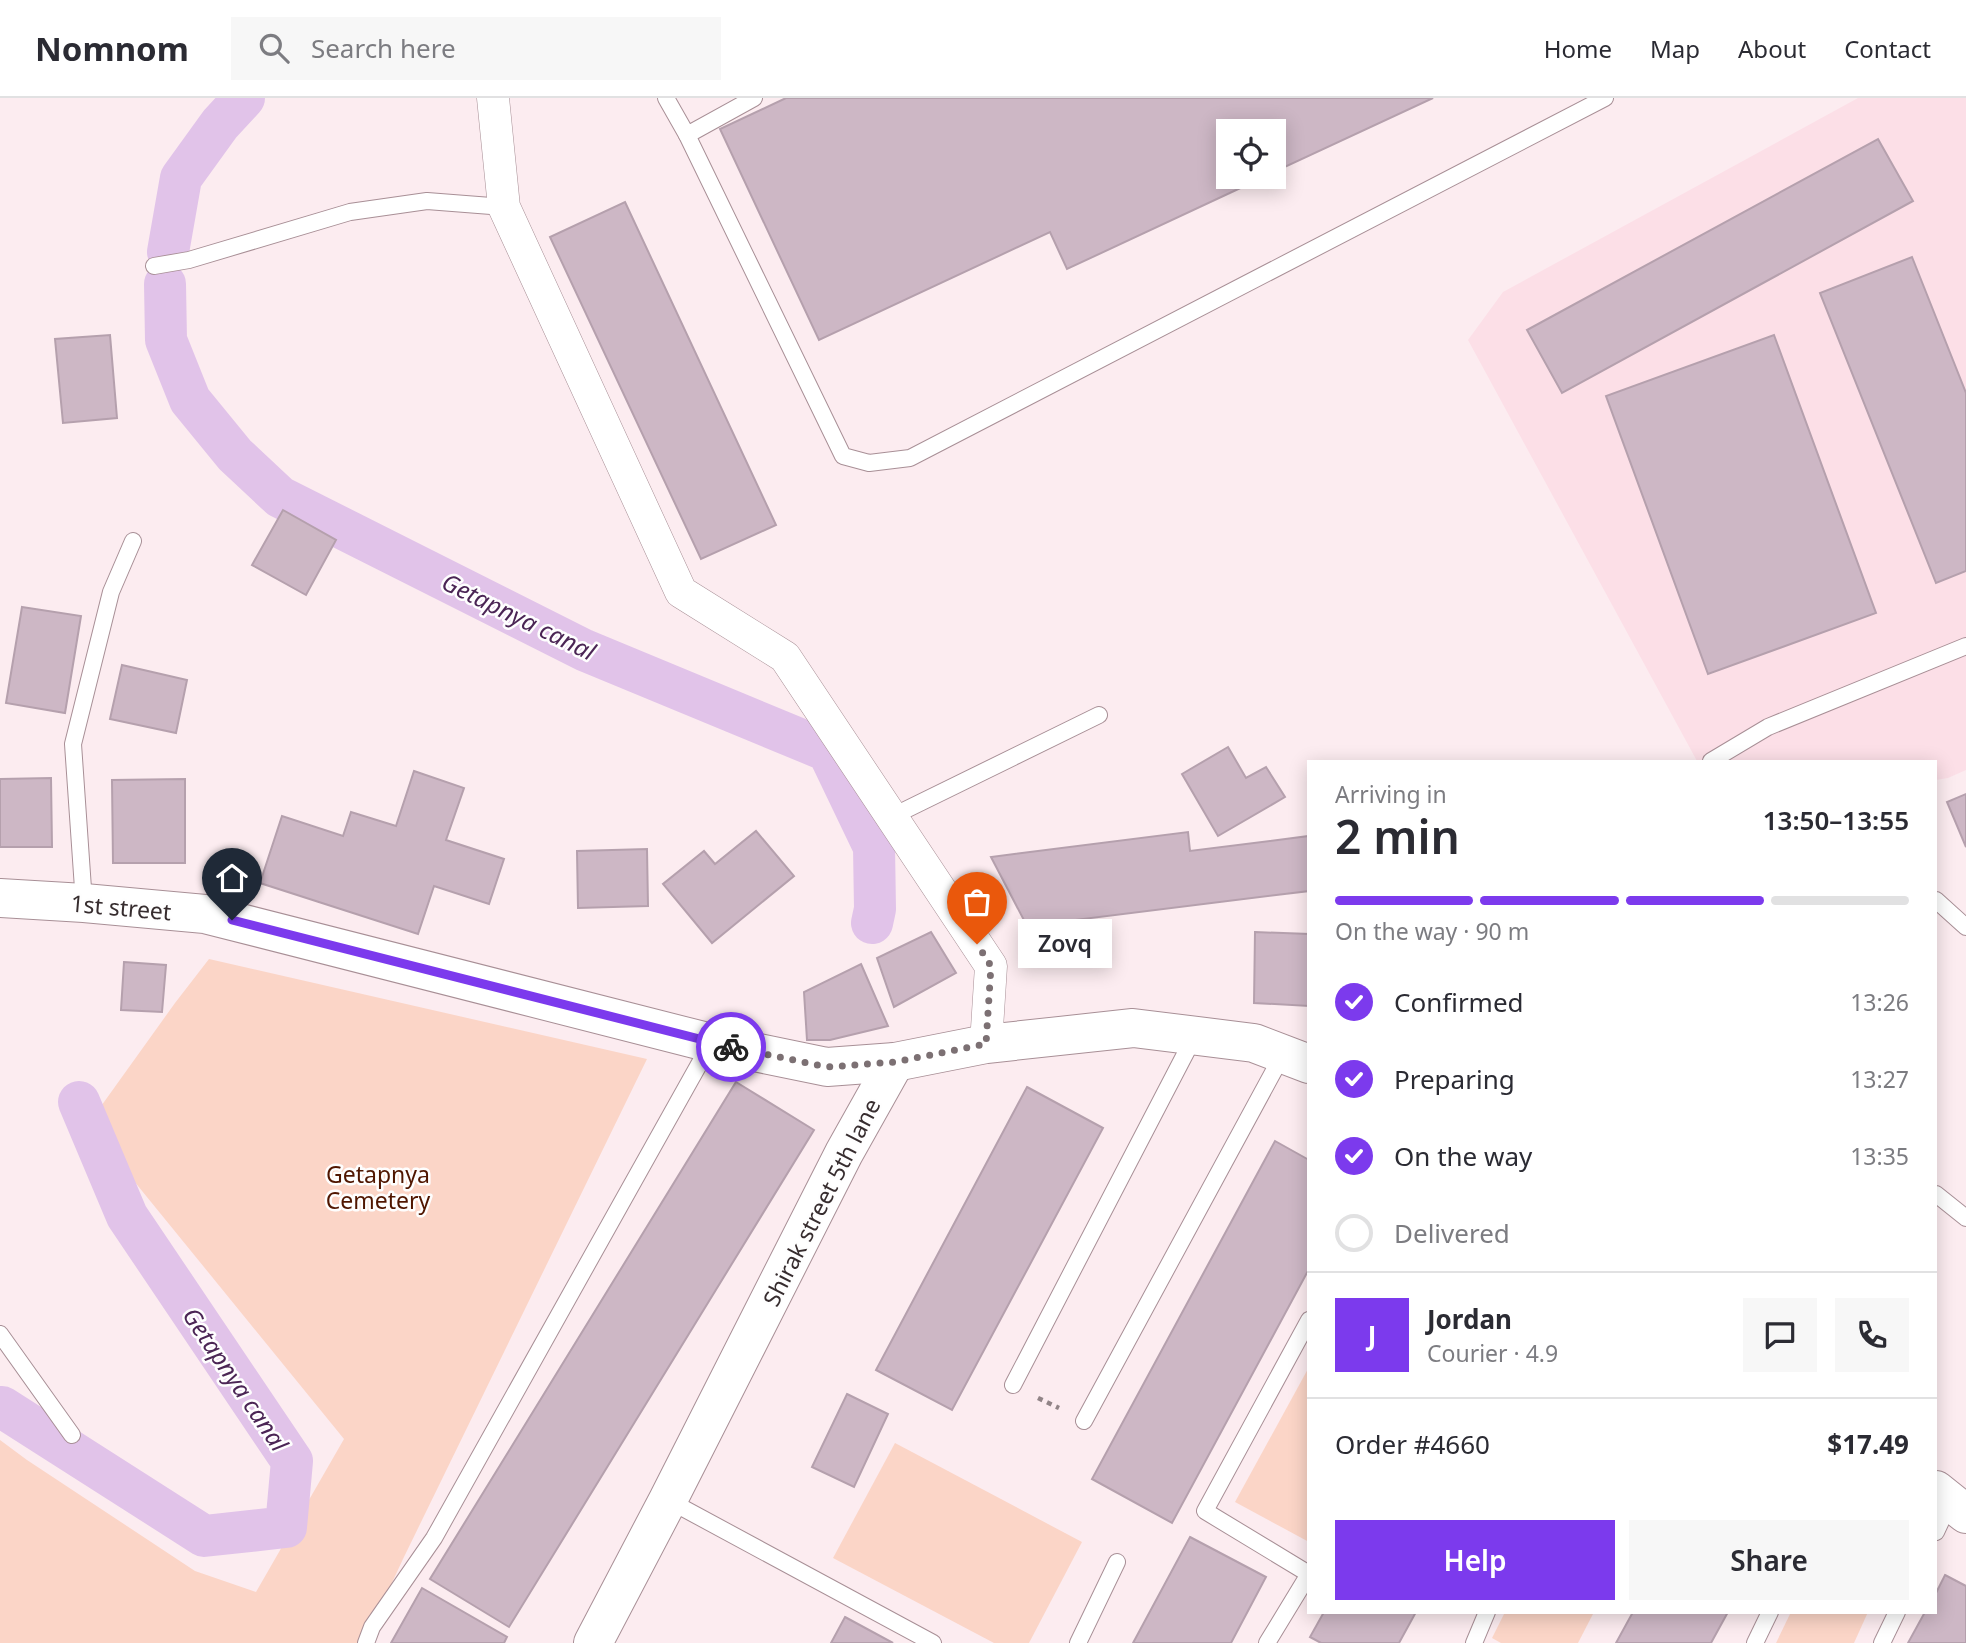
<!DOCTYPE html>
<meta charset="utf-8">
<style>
body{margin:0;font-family:"Noto Sans",sans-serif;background:#f7f7f7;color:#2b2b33;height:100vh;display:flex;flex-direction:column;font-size:26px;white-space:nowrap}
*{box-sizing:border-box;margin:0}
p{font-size:23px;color:#7c7c81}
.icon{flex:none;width:38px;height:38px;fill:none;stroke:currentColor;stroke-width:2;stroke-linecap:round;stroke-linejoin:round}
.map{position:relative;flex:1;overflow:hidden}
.side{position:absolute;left:1307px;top:662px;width:630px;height:854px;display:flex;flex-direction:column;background:#fff;border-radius:0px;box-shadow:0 4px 18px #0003}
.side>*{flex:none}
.tools{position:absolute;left:1216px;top:21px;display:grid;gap:14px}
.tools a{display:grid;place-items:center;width:70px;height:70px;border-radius:0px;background:#fff;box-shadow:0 4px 18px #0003;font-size:35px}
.pin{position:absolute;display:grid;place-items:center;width:60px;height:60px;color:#fff;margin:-72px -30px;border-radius:50% 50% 50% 0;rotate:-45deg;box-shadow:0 0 7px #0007}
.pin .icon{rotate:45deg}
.courier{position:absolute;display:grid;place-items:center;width:70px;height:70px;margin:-35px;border:5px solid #7c3aed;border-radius:50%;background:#fff;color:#222;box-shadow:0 2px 9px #0007}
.bubble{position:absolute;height:49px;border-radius:0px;background:#fff;box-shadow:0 4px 18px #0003;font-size:23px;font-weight:600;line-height:49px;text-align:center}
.head em{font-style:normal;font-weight:600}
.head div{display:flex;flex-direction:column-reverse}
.head{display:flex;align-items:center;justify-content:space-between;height:119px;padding:0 28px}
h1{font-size:46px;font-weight:600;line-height:52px}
.bar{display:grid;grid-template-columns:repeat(4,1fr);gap:10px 7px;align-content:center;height:84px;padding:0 28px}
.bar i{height:9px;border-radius:5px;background:#e1e1e2}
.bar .active{background:#7c3aed}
.bar p{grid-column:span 4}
.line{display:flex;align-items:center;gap:18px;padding:0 28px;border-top:2px solid #e1e1e2}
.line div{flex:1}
.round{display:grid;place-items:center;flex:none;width:74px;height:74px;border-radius:0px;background:#f7f7f7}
ol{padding:0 28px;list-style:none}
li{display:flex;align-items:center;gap:21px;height:77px}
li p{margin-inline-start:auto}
li .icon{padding:7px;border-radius:50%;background:#7c3aed;color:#fff;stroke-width:4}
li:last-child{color:#7c7c81}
li i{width:38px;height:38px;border:4px solid #e1e1e2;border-radius:50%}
.cta{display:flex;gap:14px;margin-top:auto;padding:14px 28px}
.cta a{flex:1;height:80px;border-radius:0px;background:#7c3aed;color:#fff;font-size:28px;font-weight:600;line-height:80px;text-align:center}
.cta a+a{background:#f7f7f7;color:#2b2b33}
header{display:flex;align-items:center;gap:42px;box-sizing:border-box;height:98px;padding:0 35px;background:#fff;border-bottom:2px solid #e1e1e2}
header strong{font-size:33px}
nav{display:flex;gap:38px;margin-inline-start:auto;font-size:24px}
.search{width:490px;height:63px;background:#f7f7f7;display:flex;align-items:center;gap:18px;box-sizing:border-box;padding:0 24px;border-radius:0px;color:#7c7c81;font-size:26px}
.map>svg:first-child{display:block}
</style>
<header>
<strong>Nomnom</strong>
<div class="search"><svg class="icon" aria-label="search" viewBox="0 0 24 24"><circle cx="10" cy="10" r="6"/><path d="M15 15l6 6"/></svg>Search here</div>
<nav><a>Home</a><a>Map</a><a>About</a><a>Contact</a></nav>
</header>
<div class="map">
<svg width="1966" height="1545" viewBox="0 0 1966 1545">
<rect width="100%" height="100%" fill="#fcecf0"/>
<!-- built -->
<polygon fill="#fcdfe7" points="1858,0 1966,0 1966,672 1948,680 1936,682 1936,663 1697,663 1468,242 1503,194"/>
<!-- green -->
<g fill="#fbd5c7">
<polygon points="209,861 647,961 403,1461 364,1545 0,1545 0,1342 27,1362 195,1473 256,1494 344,1341 103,1045 94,1018 175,905"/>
<polygon points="1309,1269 1309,1444 1235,1404"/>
<polygon points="895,1345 1082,1444 1029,1545 994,1545 833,1460"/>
<polygon points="1505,1514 1594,1514 1578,1545 1501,1545 1492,1540"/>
<polygon points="1791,1514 1868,1514 1854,1545 1776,1545"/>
</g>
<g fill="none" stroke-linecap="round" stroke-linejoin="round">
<!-- canal -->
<g stroke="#e1c3e9" stroke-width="42">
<polyline points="168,154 181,80 220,26 244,0"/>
<polyline points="165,186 166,242 190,302 235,357 280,399 584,552 828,653 874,749 875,811 872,825"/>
<polyline points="0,1311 2,1309 204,1438 286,1429 292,1363 127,1118 79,1004"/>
</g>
</g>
<!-- building -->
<g fill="#cdb7c5" stroke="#b5a0ad" stroke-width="2">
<polygon points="786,0 1433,0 1274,74 1274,33 1228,33 1228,79 1264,79 1067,171 1050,134 819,242 720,31"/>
<polygon points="1878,41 1913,103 1562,295 1527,232"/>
<polygon points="625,104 776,427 701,461 550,139"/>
<polygon points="1912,159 1966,295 1966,473 1936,485 1820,195"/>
<polygon points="110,237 117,320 63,325 55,241"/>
<polygon points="1774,237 1876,515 1708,576 1606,298"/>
<polygon points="283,412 336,442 306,497 252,467"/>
<polygon points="22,509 81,518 65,615 6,605"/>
<polygon points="122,567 187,582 176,635 110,621"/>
<polygon points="1228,649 1246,680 1266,669 1285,699 1218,738 1182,676"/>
<polygon points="414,673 464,690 446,742 504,761 489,806 434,788 418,836 260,785 282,718 343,738 351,714 396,728"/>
<polygon points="51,680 52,749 0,749 0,681"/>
<polygon points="185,681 185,765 113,765 112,682"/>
<polygon points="1966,696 1966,749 1947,704"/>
<polygon points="756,733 794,778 712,845 663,786 704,753 715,766"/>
<polygon points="1188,734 1190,753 1309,738 1309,793 1027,828 991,759"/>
<polygon points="647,751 648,808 578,810 577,753"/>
<polygon points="931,834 956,875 894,909 877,860"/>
<polygon points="1255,834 1309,836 1309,908 1254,905"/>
<polygon points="124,864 166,867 162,914 121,912"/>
<polygon points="861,866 888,928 830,942 807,942 804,894"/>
<polygon points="736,984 814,1032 509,1529 430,1481"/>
<polygon points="1027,989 1103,1030 952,1312 876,1272"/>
<polygon points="1275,1043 1309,1062 1309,1171 1172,1425 1092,1381"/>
<polygon points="847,1296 888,1316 854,1389 812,1369"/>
<polygon points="1190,1439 1266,1479 1231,1545 1133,1545"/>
<polygon points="1945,1477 1966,1488 1966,1545 1908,1545 1925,1514 1936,1514 1936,1495"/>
<polygon points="422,1490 507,1539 504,1545 391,1545"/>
<polygon points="1324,1514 1416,1514 1399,1545 1321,1545 1310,1539"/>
<polygon points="1633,1514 1728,1514 1711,1545 1616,1545"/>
<polygon points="845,1519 893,1545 831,1545"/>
</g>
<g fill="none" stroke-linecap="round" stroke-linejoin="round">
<defs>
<g id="service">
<polyline points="666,0 687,37 754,0"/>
<polyline points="687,37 843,358 869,365 910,360 1605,0"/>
<polyline points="154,168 189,162 350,114 427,103 504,109"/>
<polyline points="1711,663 1768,629 1966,548"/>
<polyline points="891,719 1099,617"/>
<polyline points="1936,802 1966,829"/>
<polyline points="84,805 73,646 111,494 133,443"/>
<polyline points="1936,1096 1966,1120"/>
<polyline points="1309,1222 1205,1413 1309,1476"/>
<polyline points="0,1236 72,1337"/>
<polyline points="1013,1287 1194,939"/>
<polyline points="1084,1323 1283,956"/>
<polyline points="668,1402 933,1545"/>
<polyline points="1936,1434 1950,1404"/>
<polyline points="366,1545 372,1529 434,1440 711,945"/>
<polyline points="1078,1545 1117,1464"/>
<polyline points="1267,1545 1309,1476"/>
<polyline points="1474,1545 1487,1514"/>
<polyline points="1755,1545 1770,1514"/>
<polyline points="1882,1545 1897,1514"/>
</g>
<polyline id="minor" points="493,0 504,109 681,494 785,559 991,868 986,946"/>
<polyline id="tertiary" points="593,1545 668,1402 844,1055 895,964"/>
<g id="secondary">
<polyline points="0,800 84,805 205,816 711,945 827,969 895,964 986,946 1133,930 1254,945 1309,966"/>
<polyline points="1936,1392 1966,1416"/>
</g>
</defs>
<!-- service casing -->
<use href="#service" stroke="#a88f96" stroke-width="18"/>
<!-- minor casing -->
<use href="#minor" stroke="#a88f96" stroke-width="33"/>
<!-- tertiary casing -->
<use href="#tertiary" stroke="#a88f96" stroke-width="40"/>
<!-- secondary casing -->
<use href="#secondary" stroke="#a88f96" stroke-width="40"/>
<!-- path -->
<polyline stroke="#918487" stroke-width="4.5" stroke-dasharray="5 5" stroke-linecap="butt" points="1038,1300 1059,1310"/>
<!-- service -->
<use href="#service" stroke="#fff" stroke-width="16"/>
<!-- minor -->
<use href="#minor" stroke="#fff" stroke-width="32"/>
<!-- tertiary -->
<use href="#tertiary" stroke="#fff" stroke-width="38"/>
<!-- secondary -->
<use href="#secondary" stroke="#fff" stroke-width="38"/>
</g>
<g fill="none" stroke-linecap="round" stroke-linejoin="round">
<!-- done -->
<polyline stroke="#7c7073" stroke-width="7" stroke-dasharray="0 12.6" points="731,949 827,969 895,964 986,946 991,868 977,846"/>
<!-- route -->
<polyline stroke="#7c3aed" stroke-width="9" points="232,822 731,949"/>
</g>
<g text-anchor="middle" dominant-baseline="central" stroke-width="5" stroke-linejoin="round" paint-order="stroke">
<!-- street labels -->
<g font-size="23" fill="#372d2f" stroke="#fefefe">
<text transform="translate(121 809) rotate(5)">1st street</text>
<text transform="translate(821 1104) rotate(-63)">Shirak street 5th lane</text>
</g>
<!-- park labels -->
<g font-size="23" fill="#501600" stroke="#fefefe">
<text x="378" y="1076">Getapnya<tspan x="378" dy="26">Cemetery</tspan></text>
</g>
<!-- water labels -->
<g font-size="24" font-style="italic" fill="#4b2555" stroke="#fefefe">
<text transform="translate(519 518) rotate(26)">Getapnya canal</text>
<text transform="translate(236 1281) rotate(56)">Getapnya canal</text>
</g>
</g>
</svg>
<div class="tools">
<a><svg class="icon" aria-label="locate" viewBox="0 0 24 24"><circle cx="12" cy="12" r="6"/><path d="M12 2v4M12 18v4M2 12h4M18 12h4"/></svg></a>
</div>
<div class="pin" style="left:977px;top:846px;background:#ea580c"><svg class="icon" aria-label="bag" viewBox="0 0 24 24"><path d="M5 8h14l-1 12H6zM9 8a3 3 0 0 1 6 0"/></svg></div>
<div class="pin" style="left:232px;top:822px;background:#1f2937"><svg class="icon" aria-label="home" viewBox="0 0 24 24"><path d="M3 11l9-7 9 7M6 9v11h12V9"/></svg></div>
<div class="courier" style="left:731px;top:949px"><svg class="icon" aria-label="bike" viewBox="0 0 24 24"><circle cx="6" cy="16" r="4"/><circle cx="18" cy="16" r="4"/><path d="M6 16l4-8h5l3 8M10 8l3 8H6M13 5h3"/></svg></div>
<div class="bubble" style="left:1018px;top:821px;width:94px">Zovq</div>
<section class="side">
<div class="head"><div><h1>2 min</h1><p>Arriving in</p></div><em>13:50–13:55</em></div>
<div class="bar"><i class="active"></i><i class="active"></i><i class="active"></i><i></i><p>On the way · 90 m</p></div>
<ol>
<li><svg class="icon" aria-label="check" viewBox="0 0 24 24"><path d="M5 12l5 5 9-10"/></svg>Confirmed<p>13:26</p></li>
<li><svg class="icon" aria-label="check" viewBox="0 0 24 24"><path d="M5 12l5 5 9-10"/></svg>Preparing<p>13:27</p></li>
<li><svg class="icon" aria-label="check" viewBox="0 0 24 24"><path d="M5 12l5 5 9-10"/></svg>On the way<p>13:35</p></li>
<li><i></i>Delivered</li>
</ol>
<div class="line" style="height:126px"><b class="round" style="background:#7c3aed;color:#fff">J</b><div><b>Jordan</b><p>Courier · 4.9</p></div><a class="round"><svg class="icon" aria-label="chat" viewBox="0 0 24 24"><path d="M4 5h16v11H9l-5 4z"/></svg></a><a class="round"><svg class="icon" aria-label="phone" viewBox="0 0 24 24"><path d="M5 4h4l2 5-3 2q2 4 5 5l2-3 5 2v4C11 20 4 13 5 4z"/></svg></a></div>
<div class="line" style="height:91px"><div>Order #4660</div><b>$17.49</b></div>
<div class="cta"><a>Help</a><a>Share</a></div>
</section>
</div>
